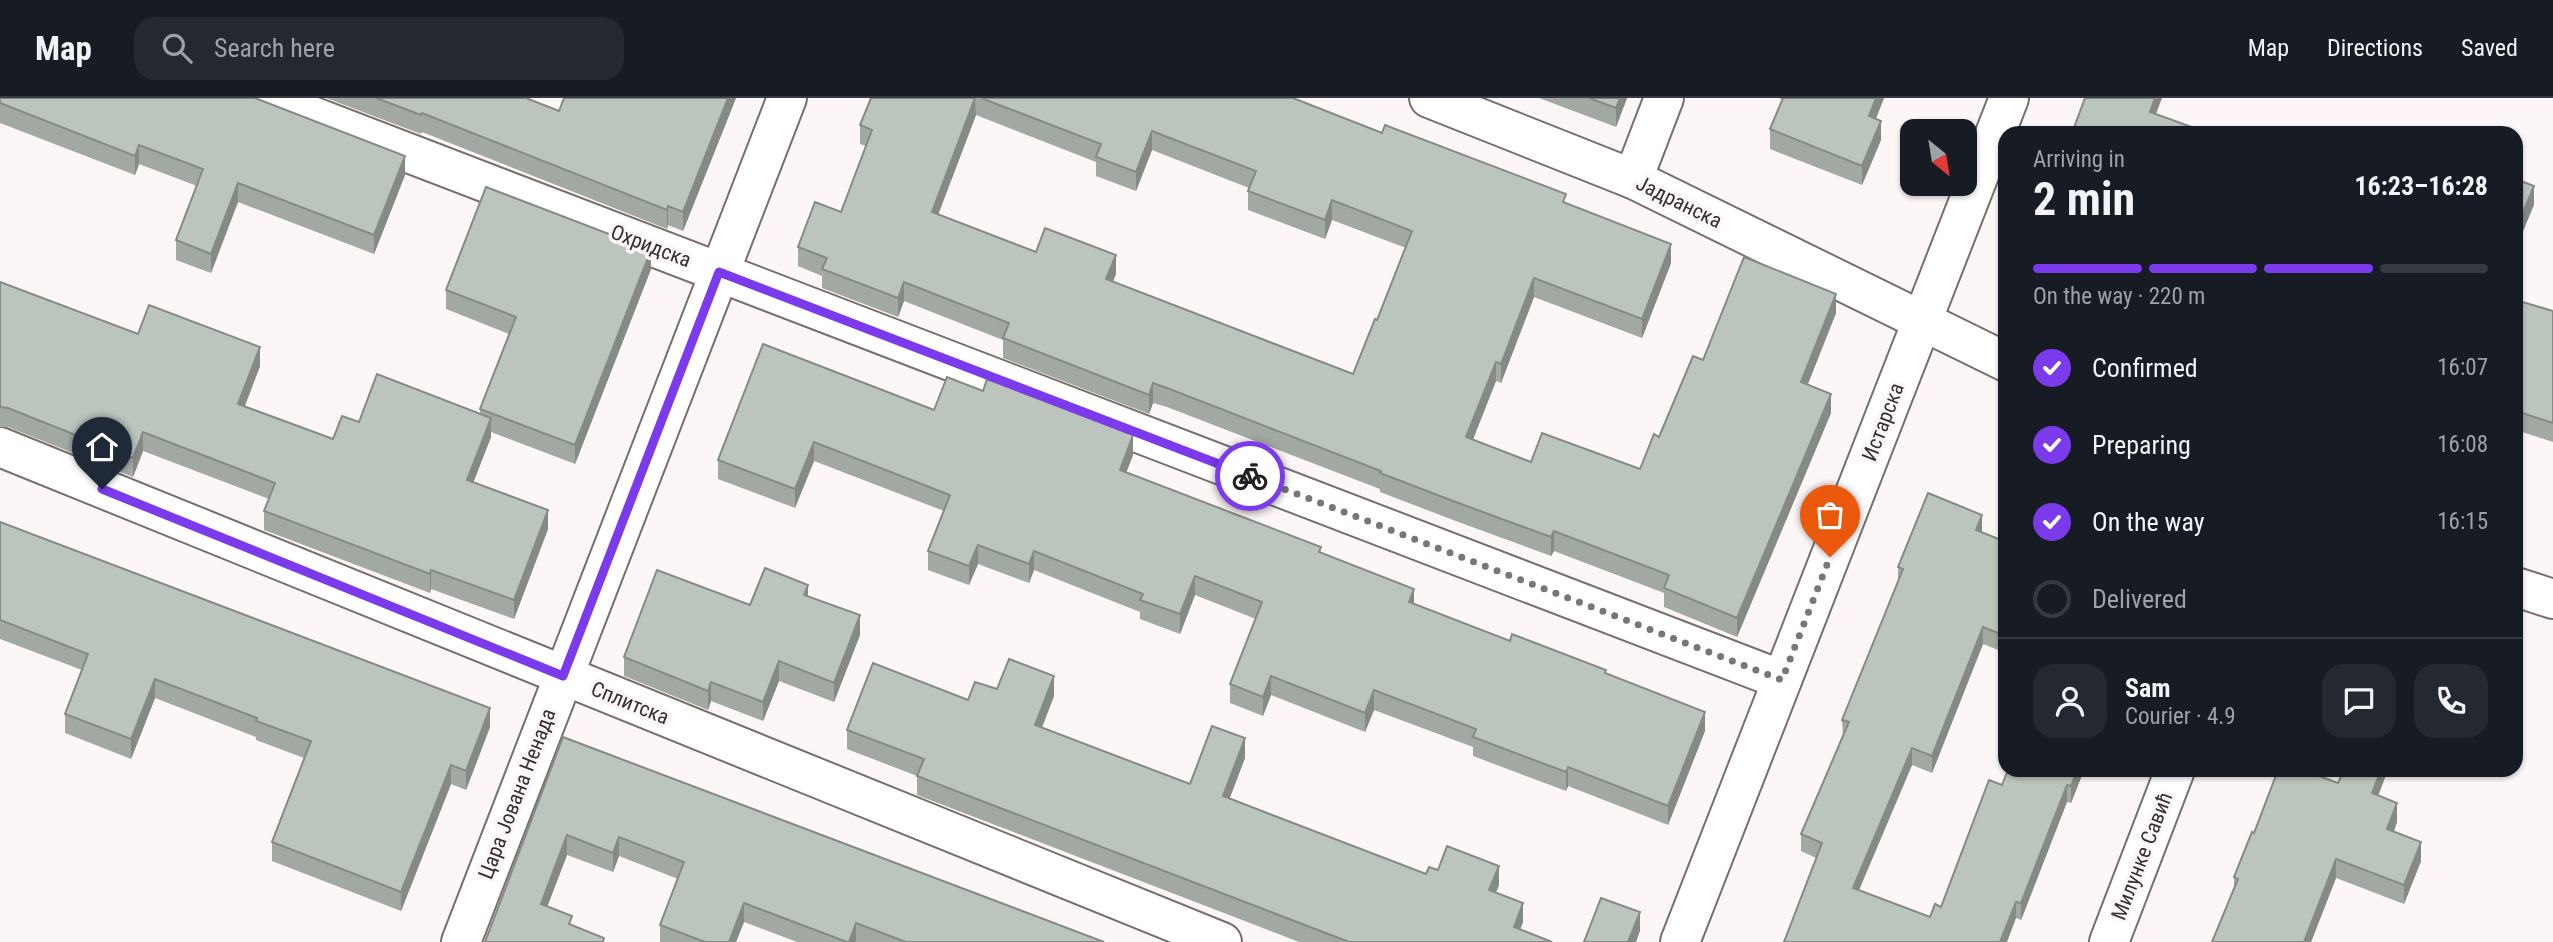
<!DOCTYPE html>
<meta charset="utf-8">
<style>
body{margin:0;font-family:"Roboto Condensed",sans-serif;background:#242831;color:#f1f3f6;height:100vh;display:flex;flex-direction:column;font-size:26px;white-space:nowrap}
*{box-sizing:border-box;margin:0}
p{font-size:23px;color:#9ea1a6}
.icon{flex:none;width:38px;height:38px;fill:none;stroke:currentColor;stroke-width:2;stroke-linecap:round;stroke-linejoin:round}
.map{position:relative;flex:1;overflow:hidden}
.panel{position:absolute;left:1998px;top:28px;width:525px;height:651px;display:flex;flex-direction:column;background:#171b24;border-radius:21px;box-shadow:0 2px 5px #0004}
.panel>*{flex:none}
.needle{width:46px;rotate:150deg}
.buttons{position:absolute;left:1900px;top:21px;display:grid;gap:14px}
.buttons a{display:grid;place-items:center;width:77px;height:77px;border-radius:14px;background:#171b24;box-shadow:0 2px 5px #0004;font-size:35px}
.pin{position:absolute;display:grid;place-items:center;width:60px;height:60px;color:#fff;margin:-72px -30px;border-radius:50% 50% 50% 0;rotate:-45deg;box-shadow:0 0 7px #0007}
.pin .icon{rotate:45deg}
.courier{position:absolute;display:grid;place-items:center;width:70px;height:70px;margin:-35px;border:5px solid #7c3aed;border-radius:50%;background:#fff;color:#222;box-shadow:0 2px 9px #0007}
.head em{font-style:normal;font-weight:700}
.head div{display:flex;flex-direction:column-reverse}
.head{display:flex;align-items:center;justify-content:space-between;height:119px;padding:0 35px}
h1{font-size:46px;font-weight:700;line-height:52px}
.bar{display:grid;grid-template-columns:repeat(4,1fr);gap:10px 7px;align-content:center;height:84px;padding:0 35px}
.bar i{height:9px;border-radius:5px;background:#363941}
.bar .current{background:#7c3aed}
.bar p{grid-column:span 4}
.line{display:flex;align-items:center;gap:18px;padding:0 35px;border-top:2px solid #363941}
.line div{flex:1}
.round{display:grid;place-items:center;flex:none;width:74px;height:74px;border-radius:21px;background:#242831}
ol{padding:0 35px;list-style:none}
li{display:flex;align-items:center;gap:21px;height:77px}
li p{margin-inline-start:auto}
li .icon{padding:7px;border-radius:50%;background:#7c3aed;color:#fff;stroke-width:4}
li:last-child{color:#9ea1a6}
li i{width:38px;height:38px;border:4px solid #363941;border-radius:50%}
header{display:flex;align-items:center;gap:42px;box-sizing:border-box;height:98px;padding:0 35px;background:#171b24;border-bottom:2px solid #363941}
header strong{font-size:33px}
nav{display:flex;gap:38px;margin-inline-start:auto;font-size:24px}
.search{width:490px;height:63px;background:#242831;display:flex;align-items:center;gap:18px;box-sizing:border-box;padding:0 24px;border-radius:21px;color:#9ea1a6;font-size:26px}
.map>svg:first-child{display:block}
</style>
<header>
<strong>Map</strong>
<div class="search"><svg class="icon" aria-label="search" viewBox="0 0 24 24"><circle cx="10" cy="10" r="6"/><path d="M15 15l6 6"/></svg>Search here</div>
<nav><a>Map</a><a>Directions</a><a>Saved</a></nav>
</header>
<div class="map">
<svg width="2553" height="844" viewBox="0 0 2553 844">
<rect width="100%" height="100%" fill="#fdf6f6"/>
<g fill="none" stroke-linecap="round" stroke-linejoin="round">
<defs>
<g id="minor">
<polyline points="265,0 1782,582"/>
<polyline points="1429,0 1633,81 2006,264"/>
<polyline points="1633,81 1664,0"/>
<polyline points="0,349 1222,844"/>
<polyline points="2516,489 2553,501"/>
<polyline points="461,844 787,0"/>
<polyline points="1680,844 2009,0"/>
<polyline points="2109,844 2175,672"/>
</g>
</defs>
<!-- minor casing -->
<use href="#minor" stroke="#786e6d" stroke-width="42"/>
<!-- minor -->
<use href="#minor" stroke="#fff" stroke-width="38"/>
</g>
<!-- wall -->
<g fill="#a2a9a3" fill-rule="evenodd">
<polygon points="0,0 405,77 374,156 238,104 211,175 176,162 176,142 197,88 139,66 135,77 0,25"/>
<polygon points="326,0 526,0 559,13 564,0 736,0 683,133 668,127 667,131 422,34 421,36"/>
<path d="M871 0H1293L1566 105 1671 165 1642 240 1534 199 1501 285 1496 283 1473 342 1531 364 1640 371 1703 262 1836 215 1808 286 1831 315 1737 539 1664 509V495L1554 453 1551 458 1453 422 1380 394V391L1167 309 1153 305 1149 316 1003 260V242L904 203 898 219 822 190V178L798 168V149L841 114 866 48 860 46V27ZM976 17 1096 64V78L1136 93 1152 52 1249 90 1248 93V112L1325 141 1332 122 1406 150 1377 222 1353 276 1113 184 1116 176 1036 154 938 116Z"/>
<polygon points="1539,0 1627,0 1616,29"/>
<polygon points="1779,0 1884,0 1876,21 1881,42 1862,87 1770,51 1770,31 1782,2"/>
<polygon points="651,171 575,366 491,334 491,339 473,384 548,431 514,521 431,491 430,495 264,432 264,413 269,401 143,353 133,379 8,329 0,329 0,184 138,236 260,268 245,308 333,341 359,324 480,316 480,311 509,236 446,211 446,192"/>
<polygon points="2516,202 2553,213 2553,344 2516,332"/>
<polygon points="934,312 1133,357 1126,374 1321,455 1414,506 1510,543 1606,576 1705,633 1668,727 1568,688 1566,693 1473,658 1473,649 1374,612 1365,634 1271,597 1263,618 1230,605 1230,586 1256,521 1195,497 1180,536 1140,521 1140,514 1034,472 1029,485 978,466 969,487 928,472 928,453 944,413 814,363 795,410 718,381 718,362"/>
<polygon points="0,424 490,629 466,692 451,686 401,813 272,763 272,744 304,660 256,642 256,639 155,600 131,661 65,635 65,616 82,572 0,541"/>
<polygon points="1982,433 1982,435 2006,444 2006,555 1983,546 1932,675 1912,667 1859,792 1930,819 1941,809 2002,687 2084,672 2071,705 2067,704 2021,822 2016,820 1784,844 1816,760 1801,753 1801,736 1843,639 1842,622 1898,484 1898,469"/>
<polygon points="808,499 860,537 834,604 779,583 763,623 711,603 708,612 624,578 624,559 750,507"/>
<polygon points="997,591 1054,598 1042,630 1190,686 1245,660 1229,701 1426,776 1438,772 1499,787 1496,794 1523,824 1520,832 1552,844 1299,844 917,697 917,678 847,651 847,632 968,602"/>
<polygon points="563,639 1104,844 797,844 744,824 736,844 660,844 660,827 678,781 619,758 613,774 567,757 547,809 572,828 604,844 485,844"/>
<polygon points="2338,685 2379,698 2397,724 2394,734 2421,763 2404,806 2336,780 2311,844 2212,844 2234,791 2234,779 2254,735"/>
</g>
<!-- shaded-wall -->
<g fill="#848a84">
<polygon points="728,0 736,0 683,133 683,114"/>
<polygon points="975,0 976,17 932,133 932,114"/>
<polygon points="1620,0 1627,0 1616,29 1616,10"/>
<polygon points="1876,0 1884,0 1869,37 1869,18"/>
<polygon points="2155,0 2162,0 2150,32 2150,14"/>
<polygon points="1881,23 1881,42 1862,87 1862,68"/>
<polygon points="1152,33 1152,52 1136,93 1136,74"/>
<polygon points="139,47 139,66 135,77 135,58"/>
<polygon points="405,58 405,77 374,156 374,137"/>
<polygon points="238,85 238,104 211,175 211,156"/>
<polygon points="2534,88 2534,107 2516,150 2516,131"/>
<polygon points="1332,102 1332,122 1325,141 1325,122"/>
<polygon points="668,108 668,127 667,131 667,112"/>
<polygon points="1671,146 1671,165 1642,240 1642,221"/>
<polygon points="651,152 651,171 575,366 575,347"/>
<polygon points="1116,157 1116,176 1106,200 1106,181"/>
<polygon points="1534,180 1534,199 1501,285 1501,266"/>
<polygon points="904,184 904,203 898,219 898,200"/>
<polygon points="1836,196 1836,215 1801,303 1801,284"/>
<polygon points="260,249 260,268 238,325 238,306"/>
<polygon points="1496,264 1496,283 1466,358 1466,339"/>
<polygon points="1153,285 1153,305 1149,316 1149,297"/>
<polygon points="1831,296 1831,315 1737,539 1737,520"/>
<polygon points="491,320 491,339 467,401 467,382"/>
<polygon points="143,334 143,353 133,379 133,360"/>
<polygon points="1133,337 1133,357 1120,391 1120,372"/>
<polygon points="814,344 814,363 795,410 795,391"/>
<polygon points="548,412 548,431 514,521 514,502"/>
<polygon points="1982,417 1982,433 1976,449 1976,432"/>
<polygon points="1554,433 1554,453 1551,458 1551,439"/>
<polygon points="978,447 978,466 969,487 969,468"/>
<polygon points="1034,453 1034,472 1029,485 1029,466"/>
<polygon points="431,472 431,491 430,495 430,476"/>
<polygon points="1195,478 1195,497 1180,536 1180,516"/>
<polygon points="808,487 808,506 804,497"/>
<polygon points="1414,491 1414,510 1409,504"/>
<polygon points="860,517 860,537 834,604 834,585"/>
<polygon points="1983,529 1983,546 1932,675 1932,658"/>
<polygon points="779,563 779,583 763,623 763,604"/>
<polygon points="1054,578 1054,598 1035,646 1035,627"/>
<polygon points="1271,578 1271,597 1263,618 1263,599"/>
<polygon points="155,581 155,600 131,661 131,641"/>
<polygon points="711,584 711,603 708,612 708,593"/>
<polygon points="1374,592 1374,612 1365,634 1365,615"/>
<polygon points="490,610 490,629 466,692 466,673"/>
<polygon points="1705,614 1705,633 1668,727 1668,708"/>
<polygon points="1245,640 1245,660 1223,718 1223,698"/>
<polygon points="1912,650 1912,667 1853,806 1853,790"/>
<polygon points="451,667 451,686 401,813 401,794"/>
<polygon points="1568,669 1568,688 1566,693 1566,674"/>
<polygon points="2077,672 2084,672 2071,705 2071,688"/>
<polygon points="2381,672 2388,672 2372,714 2372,695"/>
<polygon points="2067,687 2067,704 2021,822 2021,805"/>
<polygon points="2397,705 2397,724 2387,750 2387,731"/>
<polygon points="567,737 567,757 541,825 541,806"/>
<polygon points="619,739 619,758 613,774 613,755"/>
<polygon points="2421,744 2421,763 2404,806 2404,787"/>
<polygon points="2336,761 2336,780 2311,844 2304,844"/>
<polygon points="1499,768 1499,787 1489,811 1489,792"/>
<polygon points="2016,804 2016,820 2007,844 2000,844"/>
<polygon points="744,805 744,824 736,844 729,844"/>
<polygon points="1523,805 1523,824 1515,844 1514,829"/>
<polygon points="1640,814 1640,833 1636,844 1628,844"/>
<polygon points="856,825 856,844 849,844"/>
</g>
<!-- building -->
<g fill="#bcc5bd" stroke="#848a84" stroke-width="2">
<polygon points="0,0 255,0 405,58 374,137 238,85 211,156 176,142 203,71 139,47 135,58 0,5"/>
<polygon points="376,0 526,0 559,13 564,0 728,0 683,114 668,108 667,112 422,15 421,17"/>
<polygon points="871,0 975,0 932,114 1036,154 1045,130 1116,157 1106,181 1353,276 1375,221 1377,222 1412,133 1332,102 1325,122 1248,93 1256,73 1152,33 1136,74 1096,59 1101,46 981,0 1293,0 1382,35 1385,27 1566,96 1563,104 1671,146 1642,221 1534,180 1501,266 1496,264 1466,339 1531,364 1542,335 1640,371 1654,336 1659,339 1693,258 1703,262 1744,159 1836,196 1801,284 1831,296 1737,520 1664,490 1669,477 1554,433 1551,439 1453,403 1380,375 1381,373 1167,290 1153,285 1149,297 1003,240 1009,225 904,184 898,200 822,171 827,160 798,149 815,104 841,114 872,32 860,27"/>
<polygon points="1589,0 1620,0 1616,10"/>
<polygon points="1783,0 1876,0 1869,18 1881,23 1862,68 1770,31"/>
<polygon points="2085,0 2155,0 2150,14 2208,35 2072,35"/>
<polygon points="2516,81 2534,88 2516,131"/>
<polygon points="486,89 651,152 575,347 480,311 516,219 446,192"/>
<polygon points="0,184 138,236 149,207 260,249 238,306 333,341 342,318 359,324 377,276 491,320 467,382 548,412 514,502 431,472 430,476 264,413 275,385 143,334 133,360 8,310 0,309"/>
<polygon points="2516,202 2553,213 2553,325 2516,313"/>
<polygon points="763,246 934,312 947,279 983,293 987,281 1133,337 1120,372 1321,449 1319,454 1414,491 1409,504 1510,543 1512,536 1606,572 1605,575 1705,614 1668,708 1568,669 1566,674 1473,639 1476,631 1374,592 1365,615 1271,578 1263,599 1230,586 1262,504 1195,478 1180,516 1140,502 1143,496 1034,453 1029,466 978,447 969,468 928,453 950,397 814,344 795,391 718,362"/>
<polygon points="1928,395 1982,417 1976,432 2006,444 2006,538 1983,529 1932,658 1912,650 1853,790 1930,819 1935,806 1941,809 1989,682 2002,687 2008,672 2077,672 2071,688 2067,687 2021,805 2016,804 2000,844 1784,844 1822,745 1801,736 1849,624 1842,622 1903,471 1898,469"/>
<polygon points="0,424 490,610 466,673 451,667 401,794 272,744 311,643 256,623 257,620 155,581 131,641 65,616 88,556 0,522"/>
<polygon points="765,470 808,487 804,497 860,517 834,585 779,563 763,604 711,584 708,593 624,559 657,472 750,507"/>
<polygon points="1009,561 1054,578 1035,627 1190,686 1212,628 1245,640 1223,698 1426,776 1429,769 1438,772 1447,748 1499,768 1489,792 1523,805 1514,829 1552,844 1349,844 917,678 924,661 847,632 873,565 968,602 975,584 997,591"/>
<polygon points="563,639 1104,844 906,844 856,825 849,844 847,844 744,805 729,844 705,844 660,827 684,764 619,739 613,755 567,737 541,806 572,818 569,826 604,840 603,844 485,844"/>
<polygon points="2278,672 2303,672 2338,685 2344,672 2381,672 2372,695 2397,705 2387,731 2421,744 2404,787 2336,761 2304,844 2212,844 2238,781 2234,779 2252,734 2254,735"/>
<polygon points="1601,800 1640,814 1628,844 1584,844"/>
</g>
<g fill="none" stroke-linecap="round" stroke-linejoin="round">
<!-- done -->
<polyline stroke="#7b7575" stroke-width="7" stroke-dasharray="0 12.6" points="1250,378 1782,582 1830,459"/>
<!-- route -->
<polyline stroke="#7c3aed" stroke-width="9" points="102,391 563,578 719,174 1250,378"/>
</g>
<g text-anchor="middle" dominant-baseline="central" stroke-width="7" stroke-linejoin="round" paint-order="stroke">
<!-- street labels -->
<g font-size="21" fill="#353030" stroke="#fdf6f6">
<text transform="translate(1679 104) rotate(26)">Јадранска</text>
<text transform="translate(651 148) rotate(21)">Охридска</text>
<text transform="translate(1883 324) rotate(-69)">Истарска</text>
<text transform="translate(630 605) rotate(22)">Сплитска</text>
<text transform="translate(517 696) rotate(-69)">Цара Јована Ненада</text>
<text transform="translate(2142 758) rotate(-69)">Милунке Савић</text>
</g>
</g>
</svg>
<div class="buttons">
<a><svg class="needle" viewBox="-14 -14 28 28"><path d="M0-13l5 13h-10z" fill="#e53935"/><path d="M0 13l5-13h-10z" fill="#9ea1a6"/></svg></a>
</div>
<div class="pin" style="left:1830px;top:459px;background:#ea580c"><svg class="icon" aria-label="bag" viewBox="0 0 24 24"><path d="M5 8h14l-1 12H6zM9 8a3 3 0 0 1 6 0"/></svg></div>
<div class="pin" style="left:102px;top:391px;background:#1f2937"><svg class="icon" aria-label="home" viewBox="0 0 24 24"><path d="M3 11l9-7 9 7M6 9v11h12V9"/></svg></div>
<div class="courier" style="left:1250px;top:378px"><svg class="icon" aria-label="bike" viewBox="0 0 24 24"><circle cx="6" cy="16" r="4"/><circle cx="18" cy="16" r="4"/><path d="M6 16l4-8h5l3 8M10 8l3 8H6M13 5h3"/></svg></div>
<section class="panel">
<div class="head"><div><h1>2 min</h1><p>Arriving in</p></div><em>16:23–16:28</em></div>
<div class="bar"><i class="current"></i><i class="current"></i><i class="current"></i><i></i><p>On the way · 220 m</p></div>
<ol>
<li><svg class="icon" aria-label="check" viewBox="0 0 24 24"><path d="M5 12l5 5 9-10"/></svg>Confirmed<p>16:07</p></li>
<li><svg class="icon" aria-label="check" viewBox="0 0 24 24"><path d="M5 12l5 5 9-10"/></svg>Preparing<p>16:08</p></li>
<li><svg class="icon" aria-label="check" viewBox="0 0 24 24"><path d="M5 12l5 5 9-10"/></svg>On the way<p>16:15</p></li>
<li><i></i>Delivered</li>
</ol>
<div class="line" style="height:126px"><a class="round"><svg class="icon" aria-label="person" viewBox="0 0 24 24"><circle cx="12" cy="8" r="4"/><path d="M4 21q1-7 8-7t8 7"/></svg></a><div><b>Sam</b><p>Courier · 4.9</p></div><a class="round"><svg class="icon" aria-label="chat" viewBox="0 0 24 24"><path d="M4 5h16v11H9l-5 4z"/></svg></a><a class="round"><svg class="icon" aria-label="phone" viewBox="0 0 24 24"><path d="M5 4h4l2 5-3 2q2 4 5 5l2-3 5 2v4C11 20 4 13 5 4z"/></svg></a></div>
</section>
</div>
